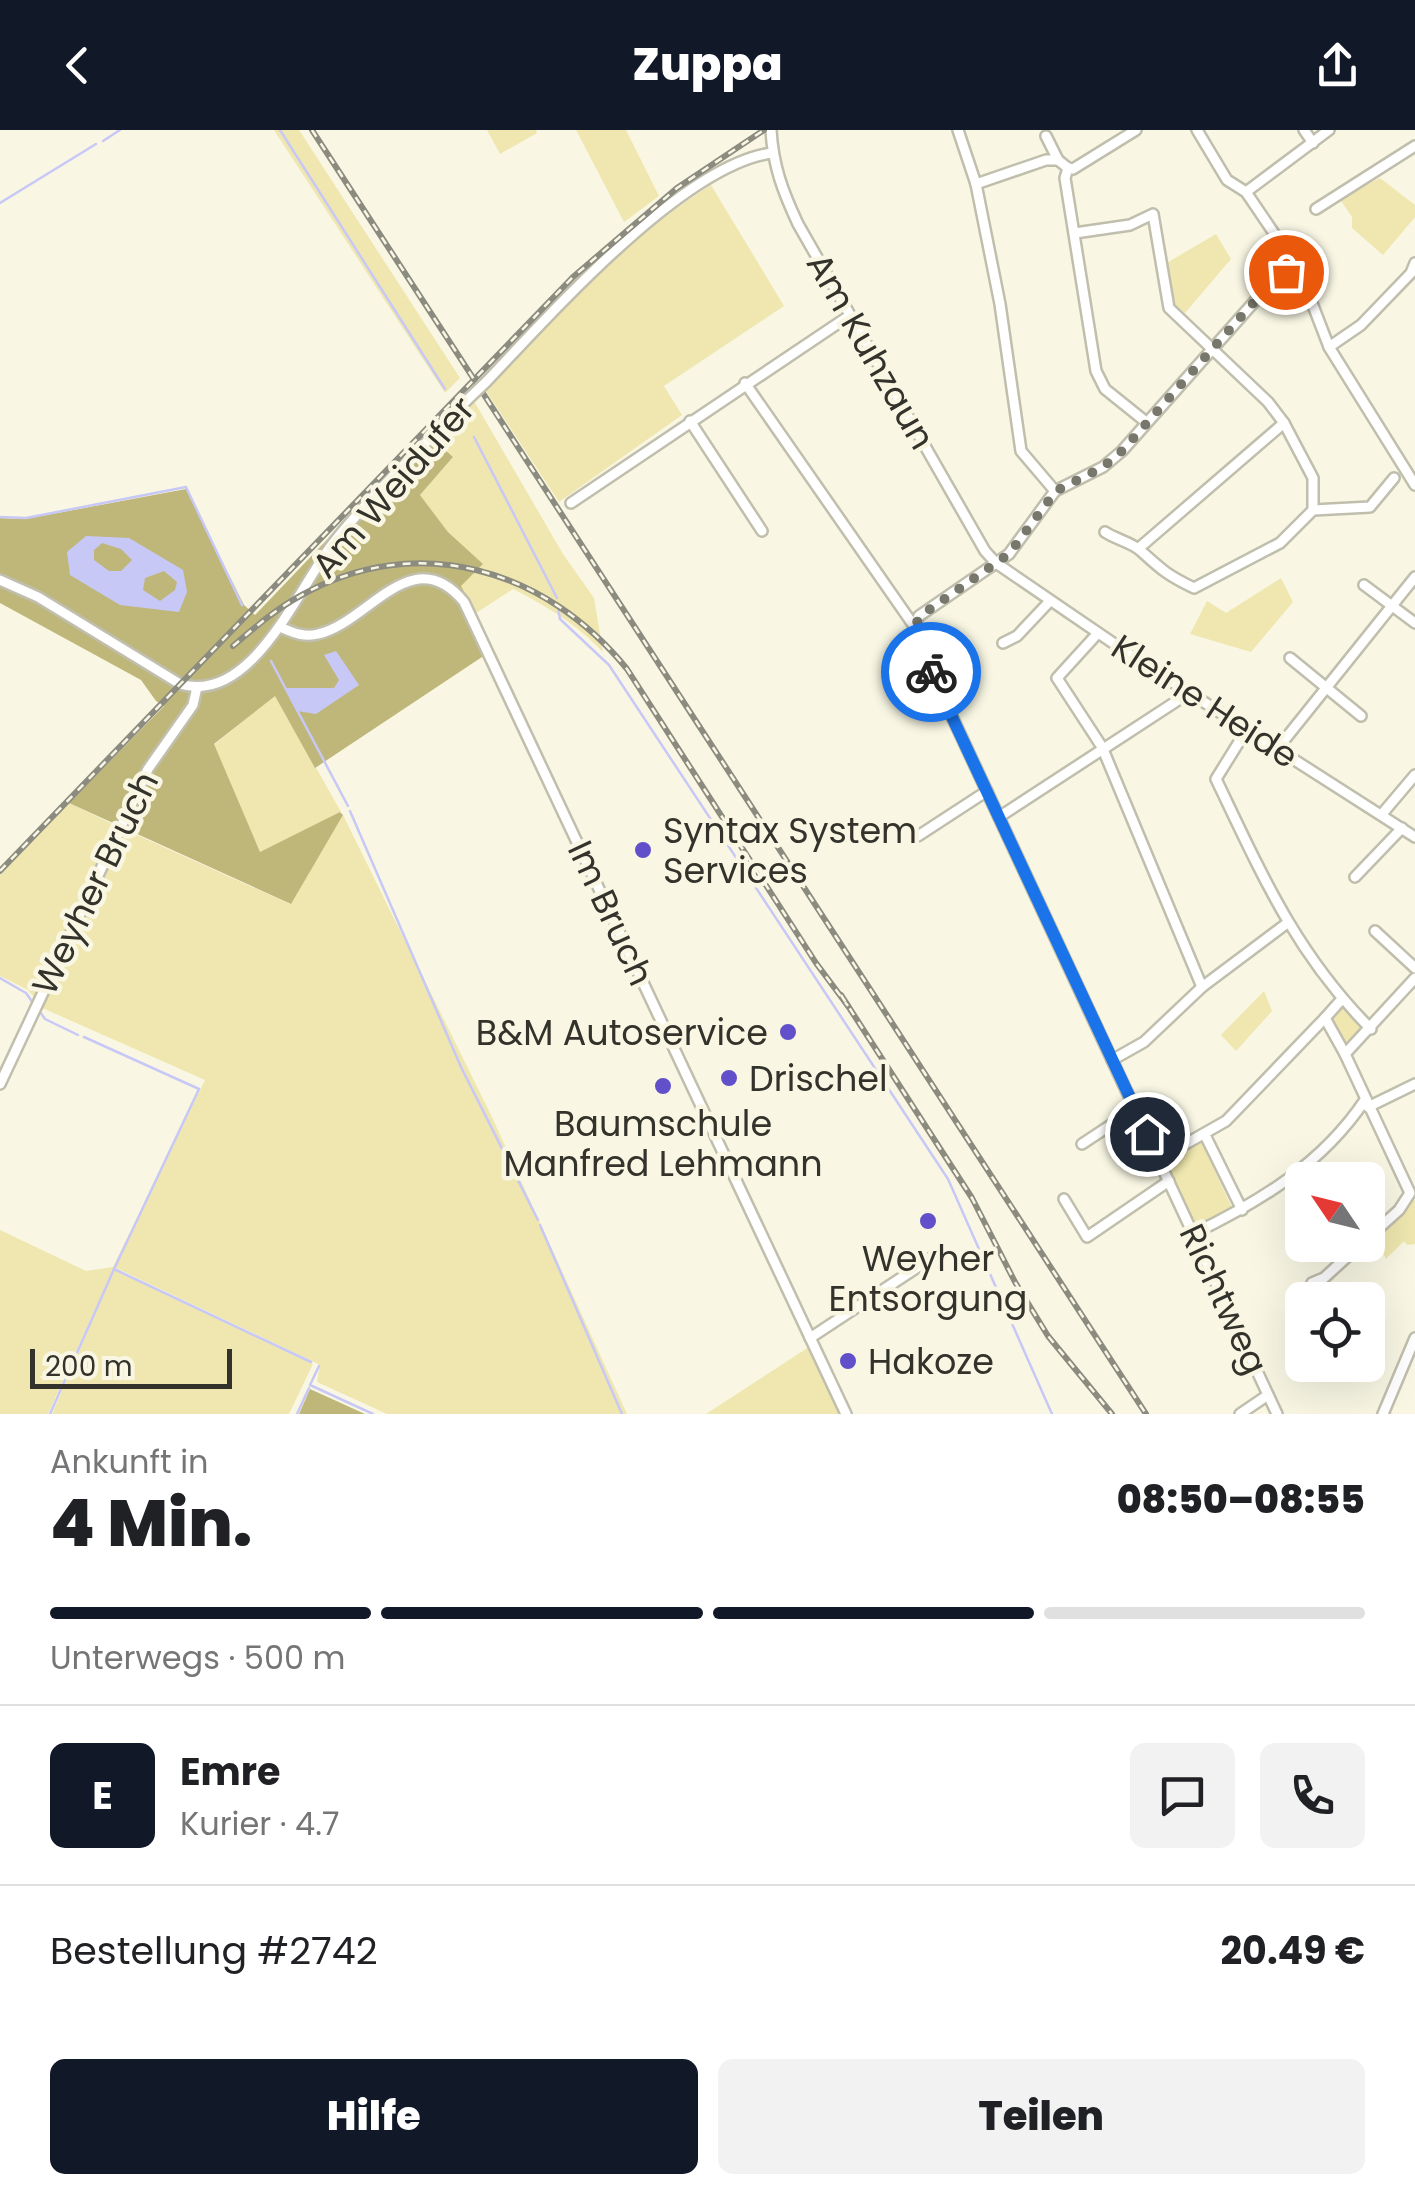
<!DOCTYPE html>
<html lang="de">
<meta charset="utf-8">
<style>
body{margin:0;font-family:Poppins,sans-serif;background:#f2f2f2;color:#202124;height:100vh;display:flex;flex-direction:column;font-size:38px;white-space:nowrap}
*{box-sizing:border-box;margin:0}
p{font-size:32px;color:#757577}
.icon{flex:none;width:55px;height:55px;fill:none;stroke:currentColor;stroke-width:2;stroke-linecap:round;stroke-linejoin:round}
.map{position:relative;height:1284px;overflow:hidden}
.side{display:flex;flex-direction:column;background:#fff;flex:1}
.side>*{flex:none}
.needle{width:65px;rotate:305deg}
.fabs{position:absolute;left:1285px;top:1032px;display:grid;gap:20px}
.fabs a{display:grid;place-items:center;width:100px;height:100px;border-radius:15px;background:#fff;box-shadow:0 10px 40px #0002;font-size:50px}
.scale{position:absolute;left:30px;bottom:25px;width:202px;box-sizing:border-box;padding-left:10px;border:5px solid #33322b;border-top:0;font-size:28px;line-height:35px;white-space:nowrap;color:#33322b;-webkit-text-stroke:8px #f9f7e4;paint-order:stroke}
.pin{position:absolute;display:grid;place-items:center;width:85px;height:85px;color:#fff;margin:-42px;border:5px solid #fff;border-radius:50%;box-shadow:0 2px 10px #0007}
.courier{position:absolute;display:grid;place-items:center;width:100px;height:100px;margin:-50px;border:8px solid #1a73e8;border-radius:50%;background:#fff;color:#222;box-shadow:0 2px 12px #0007}
.summary em{font-style:normal;font-weight:800}
.summary div{display:flex;flex-direction:column-reverse}
.summary{display:flex;align-items:center;justify-content:space-between;height:170px;padding:0 50px}
h1{font-size:65px;font-weight:800;line-height:75px}
.bar{display:grid;grid-template-columns:repeat(4,1fr);gap:15px 10px;align-content:center;height:120px;padding:0 50px}
.bar i{height:12px;border-radius:8px;background:#e0e0e0}
.bar .on{background:#111827}
.bar p{grid-column:span 4}
.line{display:flex;align-items:center;gap:25px;padding:0 50px;border-top:2px solid #e0e0e0}
.line div{flex:1}
.round{display:grid;place-items:center;flex:none;width:105px;height:105px;border-radius:15px;background:#f2f2f2}
.button{display:flex;gap:20px;margin-top:auto;padding:20px 50px}
.button a{flex:1;height:115px;border-radius:15px;background:#111827;color:#fff;font-size:40px;font-weight:800;line-height:115px;text-align:center}
.button a+a{background:#f2f2f2;color:#202124}
header{display:flex;justify-content:space-between;align-items:center;height:130px;padding:0 50px;background:#111827;color:#fff;font-size:45px;font-weight:800}
.map>svg:first-child{display:block}
</style>
<header><svg class="icon" aria-label="back" viewBox="0 0 24 24"><path d="M15 5l-7 7 7 7"/></svg>Zuppa<svg class="icon" aria-label="share" viewBox="0 0 24 24"><path d="M12 15V3M7 8l5-5 5 5M5 13v7h14v-7"/></svg></header>
<div class="map">
<svg width="1415" height="1284" viewBox="0 0 1415 1284">
<rect width="100%" height="100%" fill="#f9f7e4"/>
<!-- green -->
<g fill="#efe7af">
<polygon points="274,0 299,0 460,248 445,263"/>
<polygon points="487,0 536,0 537,3 500,24"/>
<polygon points="576,0 626,0 659,66 624,92"/>
<polygon points="1380,48 1415,75 1415,87 1383,125 1352,98 1352,87 1339,68"/>
<path d="M711 55 784 176 664 256 682 285 559 372 486 261C555 188 625 109 711 55Z"/>
<polygon points="1216,104 1231,129 1185,183 1181,180 1178,182 1173,177 1165,134"/>
<path d="M474 271 563 424 594 468 603 522C576 494 548 477 513 459L476 483 460 455 482 434 448 402 420 365 453 327 436 311Z"/>
<polygon points="1281,448 1293,472 1251,522 1190,504 1207,471 1226,483"/>
<polygon points="275,565 341,682 260,723 214,615"/>
<polygon points="69,673 121,698 34,867 28,860 0,846 0,745"/>
<polygon points="343,685 491,985 627,1284 387,1284 317,1252 320,1235 114,1137 48,1284 0,1284 0,1100 86,1141 113,1137 205,950 40,877 126,700 290,774"/>
<polygon points="1264,861 1272,881 1236,921 1221,905"/>
<polygon points="1341,871 1370,899 1345,922 1326,889"/>
<polygon points="1201,1011 1233,1080 1196,1098 1163,1028"/>
<polygon points="1412,1066 1415,1071 1415,1114 1407,1115 1404,1111 1386,1129 1375,1107 1409,1075"/>
<polygon points="114,1140 313,1234 289,1284 52,1284"/>
<polygon points="809,1217 842,1284 706,1284"/>
</g>
<!-- forest -->
<g fill="#bfb77a">
<polygon points="428,304 453,327 420,365 448,402 483,434 461,456 476,483 468,489 485,525 315,638 275,566 214,614 260,722 340,682 343,685 291,774 69,673 164,576 156,571 141,550 0,473 0,388 25,389 186,359 244,475 255,485"/>
<polygon points="310,1259 365,1284 299,1284"/>
</g>
<!-- water -->
<g fill="#c8c8f7" fill-rule="evenodd">
<path d="M86 406 129 408 183 440 187 462 179 482 120 475 70 445 67 422ZM102 413 121 419 132 430 121 441H109L94 430V420ZM164 441 177 452 175 460 160 471 143 460 145 448Z"/>
<polygon points="336,521 359,555 316,584 297,581 285,558 334,558 339,550 324,525"/>
</g>
<g fill="none" stroke-linecap="round" stroke-linejoin="round">
<!-- stream -->
<g stroke="#c8c8f7" stroke-width="2.5">
<polyline points="280,0 445,259"/>
<polyline points="103,11 120,0"/>
<polyline points="0,73 96,14"/>
<polyline points="474,307 557,468"/>
<polyline points="0,387 26,388 186,357 242,475"/>
<polyline points="558,478 560,489 609,535 948,1049 1052,1284"/>
<polyline points="271,531 348,676"/>
<polyline points="350,681 461,937 538,1090"/>
<polyline points="0,848 26,863 33,873"/>
<polyline points="40,882 45,889 78,905"/>
<polyline points="540,1095 622,1284"/>
<polyline points="114,1139 311,1232"/>
<polyline points="319,1236 310,1255 373,1284"/>
<polyline points="50,1284 114,1139 199,959 84,907"/>
<polyline points="297,1284 309,1258"/>
</g>
<defs>
<g id="minor">
<path d="M771 0C773 36 783 62 798 94L985 421 996 433 1135 528 1415 707"/>
<polyline points="958,0 976,54 1000,174 1021,321 1055,361"/>
<polyline points="1197,0 1227,50 1246,62 1286,121 1286,142"/>
<polyline points="1304,0 1313,13"/>
<polyline points="1046,6 1058,30 1068,38 1065,48 1096,241 1105,259 1146,292"/>
<polyline points="1068,38 1073,39 1136,0"/>
<polyline points="976,54 1046,30 1058,30"/>
<polyline points="1246,62 1329,0"/>
<polyline points="1316,79 1415,16"/>
<path d="M1075 103 1130 95 1153 84 1169 178 1268 272 1284 293 1313 348V380L1280 413 1194 458C1167 445 1162 440 1141 421 1133 413 1115 409 1105 402"/>
<polyline points="1286,142 1296,147 1307,160 1329,217 1415,355"/>
<polyline points="1329,217 1361,195 1411,143 1415,133"/>
<path d="M486 252C548 187 683 34 772 23"/>
<polyline points="745,253 914,496"/>
<polyline points="690,291 762,401"/>
<polyline points="571,373 849,186"/>
<polyline points="1313,380 1370,377 1394,348"/>
<polyline points="1139,418 1284,293"/>
<path d="M0 450 38 467 180 554C252 576 299 456 334 412 374 362 422 318 466 271"/>
<polyline points="1364,455 1415,493"/>
<path d="M280 497C292 502 304 508 318 504 368 493 412 409 464 472L846 1284"/>
<polyline points="1098,503 1057,548 1102,617 1202,857"/>
<polyline points="1003,513 1017,506 1050,471"/>
<polyline points="1290,528 1361,586"/>
<path d="M1247 599 1216 649C1261 743 1296 824 1371 899"/>
<polyline points="1278,618 1415,447"/>
<polyline points="1382,684 1415,645"/>
<polyline points="999,687 1189,563"/>
<polyline points="918,706 987,661"/>
<polyline points="1355,747 1402,698"/>
<polyline points="1375,801 1415,838"/>
<polyline points="1342,869 1325,888 1345,924 1410,1063 1399,1080 1368,1108"/>
<polyline points="1345,924 1415,848"/>
<polyline points="1112,930 1144,912 1202,857 1286,794"/>
<polyline points="0,954 148,639 193,575 197,557"/>
<polyline points="1368,977 1415,954"/>
<polyline points="1205,1005 1242,1080"/>
<polyline points="1082,1014 1135,979"/>
<polyline points="1159,1029 1226,991 1325,888"/>
<polyline points="1064,1069 1087,1107 1169,1051"/>
<path d="M1193 1104C1261 1071 1322 1034 1365 970"/>
<polyline points="1312,1153 1324,1148 1360,1115"/>
<polyline points="810,1208 942,1121"/>
<polyline points="1240,1284 1268,1265"/>
<polyline points="1277,1284 914,505 914,496 919,486 1009,424 1055,361 1103,337 1122,321 1262,163 1286,142"/>
<polyline points="1383,1284 1415,1208"/>
</g>
</defs>
<!-- minor casing -->
<use href="#minor" stroke="#c0beac" stroke-width="14"/>
<!-- minor -->
<use href="#minor" stroke="#fff" stroke-width="9"/>
<defs>
<g id="rail">
<polyline points="312,0 1146,1284"/>
<path d="M233 516C254 498 276 479 300 466 417 400 546 439 627 539L816 833 848 876"/>
<polyline points="0,741 573,147 677,58 764,0"/>
<polyline points="841,865 972,1068 1015,1152 1048,1206 1112,1284"/>
</g>
</defs>
<!-- rail casing -->
<use href="#rail" stroke="#8c8b7f" stroke-width="6"/>
<!-- rail -->
<use href="#rail" stroke="#f9f7e4" stroke-width="2.5" stroke-dasharray="8" stroke-linecap="butt"/>
<defs>
<polyline id="minor-bridge" points="466,271 486,252"/>
</defs>
<!-- minor-bridge casing -->
<use href="#minor-bridge" stroke="#c0beac" stroke-width="14" stroke-linecap="butt"/>
<!-- minor-bridge -->
<use href="#minor-bridge" stroke="#fff" stroke-width="9"/>
</g>
<g fill="none" stroke-linecap="round" stroke-linejoin="round">
<!-- done -->
<path stroke="#78776c" stroke-width="10" stroke-dasharray="0 18" d="M931 542C922 523 908 506 920 486L1009 424 1056 361 1103 337 1122 321 1262 163 1286 142"/>
<!-- route -->
<polyline stroke="#1a73e8" stroke-width="12" points="931,542 1147,1004"/>
</g>
<!-- markers -->
<g fill="#6150c9" stroke="#f9f7e4" stroke-width="4">
<circle cx="643" cy="720" r="10"/>
<circle cx="788" cy="902" r="10"/>
<circle cx="729" cy="948" r="10"/>
<circle cx="663" cy="956" r="10"/>
<circle cx="928" cy="1091" r="10"/>
<circle cx="848" cy="1231" r="10"/>
</g>
<g text-anchor="middle" dominant-baseline="central" stroke-width="9" stroke-linejoin="round" paint-order="stroke">
<!-- street labels -->
<g font-size="35" fill="#33322b" stroke="#f9f7e4">
<text transform="translate(871 221) rotate(60)">Am Kuhzaun</text>
<text transform="translate(393 357) rotate(-49)">Am Weidufer</text>
<text transform="translate(1205 571) rotate(33)">Kleine Heide</text>
<text transform="translate(95 753) rotate(-64)">Weyher Bruch</text>
<text transform="translate(611 783) rotate(65)">Im Bruch</text>
<text transform="translate(1224 1169) rotate(65)">Richtweg</text>
</g>
<!-- poi labels -->
<g font-size="35" fill="#33322b" stroke="#f9f7e4" text-anchor="start">
<text x="663" y="700">Syntax System<tspan x="663" dy="40">Services</tspan></text>
<text x="768" y="902" text-anchor="end">B&amp;M Autoservice</text>
<text x="749" y="948">Drischel</text>
<text x="663" y="993" text-anchor="middle">Baumschule<tspan x="663" dy="40">Manfred Lehmann</tspan></text>
<text x="928" y="1128" text-anchor="middle">Weyher<tspan x="928" dy="40">Entsorgung</tspan></text>
<text x="868" y="1231">Hakoze</text>
</g>
</g>
</svg>
<div class="fabs">
<a><svg class="needle" viewBox="-14 -14 28 28"><path d="M0-13l5 13h-10z" fill="#e53935"/><path d="M0 13l5-13h-10z" fill="#757577"/></svg></a>
<a><svg class="icon" aria-label="locate" viewBox="0 0 24 24"><circle cx="12" cy="12" r="6"/><path d="M12 2v4M12 18v4M2 12h4M18 12h4"/></svg></a>
</div>
<div class="scale">200 m</div>
<div class="pin" style="left:1286px;top:142px;background:#ea580c"><svg class="icon" aria-label="bag" viewBox="0 0 24 24"><path d="M5 8h14l-1 12H6zM9 8a3 3 0 0 1 6 0"/></svg></div>
<div class="pin" style="left:1147px;top:1004px;background:#1f2937"><svg class="icon" aria-label="home" viewBox="0 0 24 24"><path d="M3 11l9-7 9 7M6 9v11h12V9"/></svg></div>
<div class="courier" style="left:931px;top:542px"><svg class="icon" aria-label="bike" viewBox="0 0 24 24"><circle cx="6" cy="16" r="4"/><circle cx="18" cy="16" r="4"/><path d="M6 16l4-8h5l3 8M10 8l3 8H6M13 5h3"/></svg></div>
</div>
<section class="side">
<div class="summary"><div><h1>4 Min.</h1><p>Ankunft in</p></div><em>08:50–08:55</em></div>
<div class="bar"><i class="on"></i><i class="on"></i><i class="on"></i><i></i><p>Unterwegs · 500 m</p></div>
<div class="line" style="height:180px"><b class="round" style="background:#111827;color:#fff">E</b><div><b>Emre</b><p>Kurier · 4.7</p></div><a class="round"><svg class="icon" aria-label="chat" viewBox="0 0 24 24"><path d="M4 5h16v11H9l-5 4z"/></svg></a><a class="round"><svg class="icon" aria-label="phone" viewBox="0 0 24 24"><path d="M5 4h4l2 5-3 2q2 4 5 5l2-3 5 2v4C11 20 4 13 5 4z"/></svg></a></div>
<div class="line" style="height:130px"><div>Bestellung #2742</div><b>20.49 €</b></div>
<div class="button"><a>Hilfe</a><a>Teilen</a></div>
</section>
